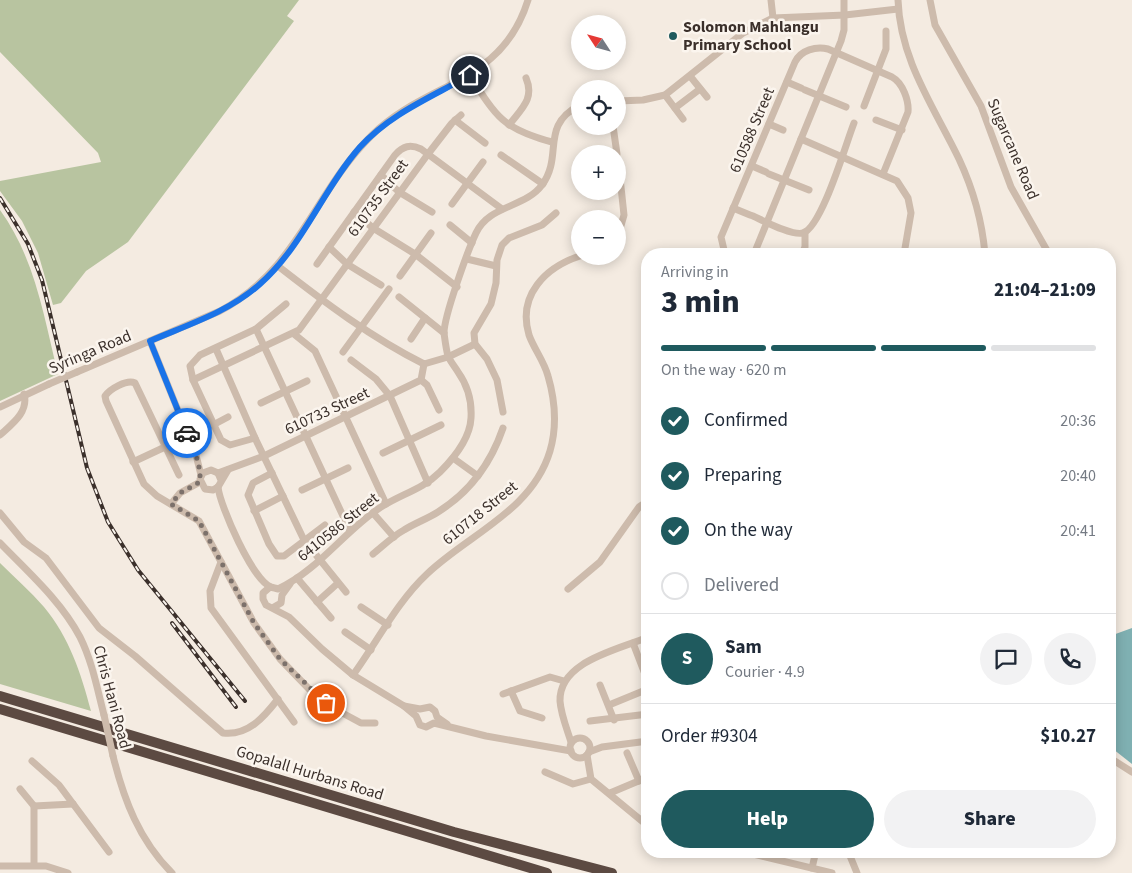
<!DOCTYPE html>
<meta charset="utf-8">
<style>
body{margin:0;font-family:"Source Sans 3",sans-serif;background:#f2f2f3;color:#1f2937;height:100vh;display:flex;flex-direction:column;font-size:19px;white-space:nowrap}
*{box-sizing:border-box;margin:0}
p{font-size:16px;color:#747a83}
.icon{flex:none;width:28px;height:28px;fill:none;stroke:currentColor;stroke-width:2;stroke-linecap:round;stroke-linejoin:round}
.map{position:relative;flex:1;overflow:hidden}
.sheet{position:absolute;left:641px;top:248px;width:475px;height:610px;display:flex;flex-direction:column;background:#fff;border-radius:20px;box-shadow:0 2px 12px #0003}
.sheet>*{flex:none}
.needle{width:32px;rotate:306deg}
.buttons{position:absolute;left:571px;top:15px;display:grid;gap:10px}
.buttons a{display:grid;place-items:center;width:55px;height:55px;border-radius:50%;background:#fff;box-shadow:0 2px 12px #0003;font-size:25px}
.pin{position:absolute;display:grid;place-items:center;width:42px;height:42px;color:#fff;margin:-21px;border:2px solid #fff;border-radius:50%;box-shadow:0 1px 5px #0007}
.courier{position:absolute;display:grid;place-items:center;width:50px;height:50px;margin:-25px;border:4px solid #1a73e8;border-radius:50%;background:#fff;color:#222;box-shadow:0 1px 6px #0007}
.overview em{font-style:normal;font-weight:800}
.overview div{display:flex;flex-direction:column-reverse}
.overview{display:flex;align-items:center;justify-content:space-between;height:85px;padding:0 20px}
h1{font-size:32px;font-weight:800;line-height:38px}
.bar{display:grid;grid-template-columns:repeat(4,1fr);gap:8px 5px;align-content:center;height:60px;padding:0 20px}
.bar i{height:6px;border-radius:4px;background:#e0e1e3}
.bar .current{background:#1f5a5e}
.bar p{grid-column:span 4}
.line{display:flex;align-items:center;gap:12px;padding:0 20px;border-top:1px solid #e0e1e3}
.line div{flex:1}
.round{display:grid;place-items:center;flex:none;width:52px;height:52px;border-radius:26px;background:#f2f2f3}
ol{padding:0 20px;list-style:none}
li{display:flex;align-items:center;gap:15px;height:55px}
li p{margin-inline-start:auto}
li .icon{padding:5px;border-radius:50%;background:#1f5a5e;color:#fff;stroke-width:4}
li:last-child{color:#747a83}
li i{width:28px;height:28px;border:2px solid #e0e1e3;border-radius:50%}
.action{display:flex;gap:10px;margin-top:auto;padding:10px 20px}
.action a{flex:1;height:58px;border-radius:30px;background:#1f5a5e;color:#fff;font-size:20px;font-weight:800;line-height:58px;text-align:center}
.action a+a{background:#f2f2f3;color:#1f2937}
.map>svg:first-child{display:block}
</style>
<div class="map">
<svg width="1132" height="873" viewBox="0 0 1132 873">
<rect width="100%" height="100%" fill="#f4ebe1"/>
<!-- green -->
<g fill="#b8c4a0">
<polygon points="0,0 299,0 287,16 294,21 128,242 86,271 61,303 53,305 38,253 22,221 0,191 0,181 101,162 98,153 0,52"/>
<path d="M0 210C35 258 44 317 58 374L0 401Z"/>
<path d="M0 563C14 577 30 591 44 607 69 637 81 673 91 711L0 684Z"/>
</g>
<!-- water -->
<polygon fill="#7fb0b2" points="1132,628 1132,764 1113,749 1110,740 1110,636"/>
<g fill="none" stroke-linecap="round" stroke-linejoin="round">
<!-- minor -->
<g stroke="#cdbbac" stroke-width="7">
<polyline points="771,0 773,18"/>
<path d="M898 0C900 60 934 107 959 159 973 189 982 220 985 254"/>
<polyline points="930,0 935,25 981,106 1011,187 1049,254"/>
<path d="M470 75C496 117 503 129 552 142"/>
<polyline points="690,76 707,97"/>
<polyline points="787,82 801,88"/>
<polyline points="805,90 846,107"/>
<polyline points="665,95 683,119"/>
<polyline points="618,101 643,100 665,95 743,33 773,18 845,15 898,9"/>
<polyline points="864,106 886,49 886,31"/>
<polyline points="675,108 700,89"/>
<polyline points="455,120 485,143"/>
<polyline points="876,120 902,130"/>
<polyline points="769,124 783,130"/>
<path d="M509 125C521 109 535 99 526 78"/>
<polyline points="613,126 617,154"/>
<polyline points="801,139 897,181 908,198 911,213 904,254"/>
<polyline points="501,155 543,184"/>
<polyline points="618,159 624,215 618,236"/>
<polyline points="752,166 766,172"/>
<polyline points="769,174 809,190"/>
<polyline points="381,175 399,192 432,212"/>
<polyline points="452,204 483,162"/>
<polyline points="733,208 750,215"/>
<polyline points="354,212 373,228 415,254 457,287"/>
<path d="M753 216C764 221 792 236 803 233 822 227 846 143 854 123"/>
<polyline points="450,225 472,243"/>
<polyline points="329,247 347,264 381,285"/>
<path d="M725 254 721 237 795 62C801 50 816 46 828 49L892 77C903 83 909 101 908 112L883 174"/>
<polyline points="754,254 841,41 844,30 844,0"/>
<polyline points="802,254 805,247 805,232"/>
<polyline points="467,259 496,266"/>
<path d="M317 264 395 155C403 146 410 144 421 149L502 209"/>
<path d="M278 266C324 302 372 338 424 364L448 357 475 344"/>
<polyline points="400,276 431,233"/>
<polyline points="399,297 444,333"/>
<polyline points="256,329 350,531"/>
<polyline points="294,334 315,351 386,504"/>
<polyline points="411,339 425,318"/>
<polyline points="150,341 196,455 201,475"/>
<polyline points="216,349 255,438 304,540 346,592"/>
<polyline points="343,352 389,289"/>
<polyline points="351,360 376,379 390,396 428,483"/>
<path d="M77 372 220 311C299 269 313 193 372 135 425 82 502 85 528 0"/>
<polyline points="193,380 299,330 428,154 452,123 461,115"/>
<polyline points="421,380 427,385 439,410"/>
<polyline points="261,403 307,381"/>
<polyline points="0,407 49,384"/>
<polyline points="503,412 497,380 487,359 475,344 474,333 491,304 496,283 497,260 502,245 509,238 542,225 556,213"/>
<polyline points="213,425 228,417"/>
<path d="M0 435C12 424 29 412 24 394"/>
<polyline points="255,438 230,445 221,440 193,380 190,366 200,355 256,329 286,304"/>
<polyline points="383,453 441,425"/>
<polyline points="453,458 478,476"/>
<polyline points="133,462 165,447"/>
<polyline points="218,473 264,456 421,380 424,364"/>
<polyline points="272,473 253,483 248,495 269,544 277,556 284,556 325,525"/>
<path d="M179 475 135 383C127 379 110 389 105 396L106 401 144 484 157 496 199 521 254 623 280 659 309 689 335 709 361 723H375"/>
<polyline points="221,480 218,473 211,470 203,473 200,479 205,489 213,490 218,487 228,470"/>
<path d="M218 487C220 506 253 581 271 587 273 588 276 588 278 589 317 571 344 532 378 509 398 495 422 490 440 472 454 458 470 439 471 418 472 401 468 386 458 372 455 367 450 361 448 356 446 349 445 340 444 333 444 316 468 250 476 233 489 205 525 208 542 185 564 155 539 126 580 105"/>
<polyline points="302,490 348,468"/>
<polyline points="171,504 180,493 200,482"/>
<polyline points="254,511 283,496"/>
<path d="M0 513 24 542 46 558 99 628 135 656 223 733C248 736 264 717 278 699"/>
<polyline points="373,513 394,537"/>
<path d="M0 543C28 572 61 601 80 637 92 661 97 688 104 715"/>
<path d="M373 554C383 546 393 536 404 530 415 523 427 519 438 512 470 492 491 463 503 428"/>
<polyline points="221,562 210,591 211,608 294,722"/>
<polyline points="297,578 331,618"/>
<polyline points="270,587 263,593 263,599 266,605 289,617 322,649 353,675 404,706 416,716 420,725 426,727 434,723 486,736 571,751"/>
<polyline points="568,589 600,562 639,507 648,501"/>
<polyline points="317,602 338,583"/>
<polyline points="274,607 281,603 282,595 290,584"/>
<polyline points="361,607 388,625"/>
<polyline points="345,632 371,650"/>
<polyline points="633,643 648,682"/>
<path d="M353 675C377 642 397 602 427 574 469 534 532 511 550 451 557 427 555 400 548 376 544 361 534 349 529 335 517 295 546 267 580 256"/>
<polyline points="600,685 614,720"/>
<polyline points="511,691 520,711 542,718"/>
<polyline points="503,694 550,677 564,681"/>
<polyline points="609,705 648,689"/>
<polyline points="404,706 420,709 430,707 435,711 437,717 447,724"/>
<polyline points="590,721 648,714"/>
<circle cx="580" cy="748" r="10"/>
<path d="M571 742C567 729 561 715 560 701 559 661 618 650 648 637"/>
<polyline points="589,752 602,747 648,741"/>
<polyline points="627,753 639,781"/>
<polyline points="587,755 591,779 648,826"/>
<path d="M113 756C124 800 139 840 172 873"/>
<polyline points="1110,758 1132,772"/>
<polyline points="32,761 59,785 109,852"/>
<polyline points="545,772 573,784 591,779"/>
<polyline points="20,789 34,806 34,865"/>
<polyline points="610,793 648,777"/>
<polyline points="34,806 73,804"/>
<polyline points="741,851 832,873"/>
<polyline points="848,851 857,873"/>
<polyline points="0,866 46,866 68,873"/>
<polyline points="812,868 816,851"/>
</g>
<!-- highway -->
<g stroke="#5c4a42" stroke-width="10">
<polyline points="0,696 454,832 612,873"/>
<polyline points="0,709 547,873"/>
</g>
<defs>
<g id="rail">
<polyline points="0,198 28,244 42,280 87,468 108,522 138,570 245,701"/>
<polyline points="172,623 236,707"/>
</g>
</defs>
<!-- rail casing -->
<use href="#rail" stroke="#3b302b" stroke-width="4"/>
<!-- rail -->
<use href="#rail" stroke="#fbf5ee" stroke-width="2" stroke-dasharray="5.5" stroke-linecap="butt"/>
<!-- minor-bridge -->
<g stroke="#cdbbac" stroke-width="7">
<polyline points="49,384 77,372"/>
<polyline points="104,715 113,756"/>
</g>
</g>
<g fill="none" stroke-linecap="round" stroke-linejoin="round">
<!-- done -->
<path stroke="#7c716b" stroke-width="5" stroke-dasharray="0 9" d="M187 433C194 449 201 465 200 482L180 493 171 504 199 521 254 623 280 659 326 703"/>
<!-- route -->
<path stroke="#1a73e8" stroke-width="6" d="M187 433 150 341C187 325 229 312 260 284 303 246 323 189 360 147 391 113 432 97 470 75"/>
</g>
<!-- markers -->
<circle fill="#1f5a5e" stroke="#fbf5ee" stroke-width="2" cx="673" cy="36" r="5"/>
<g text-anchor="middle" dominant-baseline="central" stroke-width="5" stroke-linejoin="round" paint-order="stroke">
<!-- poi labels -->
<g font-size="16" font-weight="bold" fill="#3b302b" stroke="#fbf5ee" text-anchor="start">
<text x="683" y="27">Solomon Mahlangu<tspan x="683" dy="18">Primary School</tspan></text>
</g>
<!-- street labels -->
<g font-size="16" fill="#3b302b" stroke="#fbf5ee">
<text transform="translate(752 130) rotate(-67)">610588 Street</text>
<text transform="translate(1013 149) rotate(67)">Sugarcane Road</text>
<text transform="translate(378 198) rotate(-54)">610735 Street</text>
<text transform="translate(90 352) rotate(-23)">Syringa Road</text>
<text transform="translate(327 411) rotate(-25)">610733 Street</text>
<text transform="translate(480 513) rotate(-39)">610718 Street</text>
<text transform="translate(338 527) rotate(-39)">6410586 Street</text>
<text transform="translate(112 697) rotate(75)">Chris Hani Road</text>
<text transform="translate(310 773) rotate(17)">Gopalall Hurbans Road</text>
</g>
</g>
</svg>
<div class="buttons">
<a><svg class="needle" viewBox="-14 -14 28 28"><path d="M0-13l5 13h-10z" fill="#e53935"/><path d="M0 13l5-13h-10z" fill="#747a83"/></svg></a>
<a><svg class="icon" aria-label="locate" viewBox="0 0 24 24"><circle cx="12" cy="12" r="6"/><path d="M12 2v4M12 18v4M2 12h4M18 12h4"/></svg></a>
<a>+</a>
<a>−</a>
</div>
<div class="pin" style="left:326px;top:703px;background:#ea580c"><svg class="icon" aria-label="bag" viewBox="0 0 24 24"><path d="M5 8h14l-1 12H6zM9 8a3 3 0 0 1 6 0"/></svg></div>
<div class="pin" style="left:470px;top:75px;background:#1f2937"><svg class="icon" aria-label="home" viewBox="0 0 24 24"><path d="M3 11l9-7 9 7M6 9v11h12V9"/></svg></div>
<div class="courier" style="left:187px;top:433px"><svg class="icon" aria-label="car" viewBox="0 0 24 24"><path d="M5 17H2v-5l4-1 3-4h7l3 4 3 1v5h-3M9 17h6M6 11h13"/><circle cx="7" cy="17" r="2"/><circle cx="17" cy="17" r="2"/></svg></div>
<section class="sheet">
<div class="overview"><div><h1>3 min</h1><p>Arriving in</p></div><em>21:04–21:09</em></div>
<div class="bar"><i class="current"></i><i class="current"></i><i class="current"></i><i></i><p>On the way · 620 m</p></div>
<ol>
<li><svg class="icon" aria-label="check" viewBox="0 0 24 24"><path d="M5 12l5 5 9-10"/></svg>Confirmed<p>20:36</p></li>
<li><svg class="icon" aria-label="check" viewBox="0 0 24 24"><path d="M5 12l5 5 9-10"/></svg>Preparing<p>20:40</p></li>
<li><svg class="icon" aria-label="check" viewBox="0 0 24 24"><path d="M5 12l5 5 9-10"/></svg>On the way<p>20:41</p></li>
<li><i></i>Delivered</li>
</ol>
<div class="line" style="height:90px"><b class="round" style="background:#1f5a5e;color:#fff">S</b><div><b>Sam</b><p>Courier · 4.9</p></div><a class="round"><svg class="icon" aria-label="chat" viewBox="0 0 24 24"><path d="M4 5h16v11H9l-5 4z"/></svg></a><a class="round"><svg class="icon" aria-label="phone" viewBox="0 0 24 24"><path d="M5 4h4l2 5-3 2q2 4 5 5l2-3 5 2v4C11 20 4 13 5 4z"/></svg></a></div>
<div class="line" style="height:65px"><div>Order #9304</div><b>$10.27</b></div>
<div class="action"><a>Help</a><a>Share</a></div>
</section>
</div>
